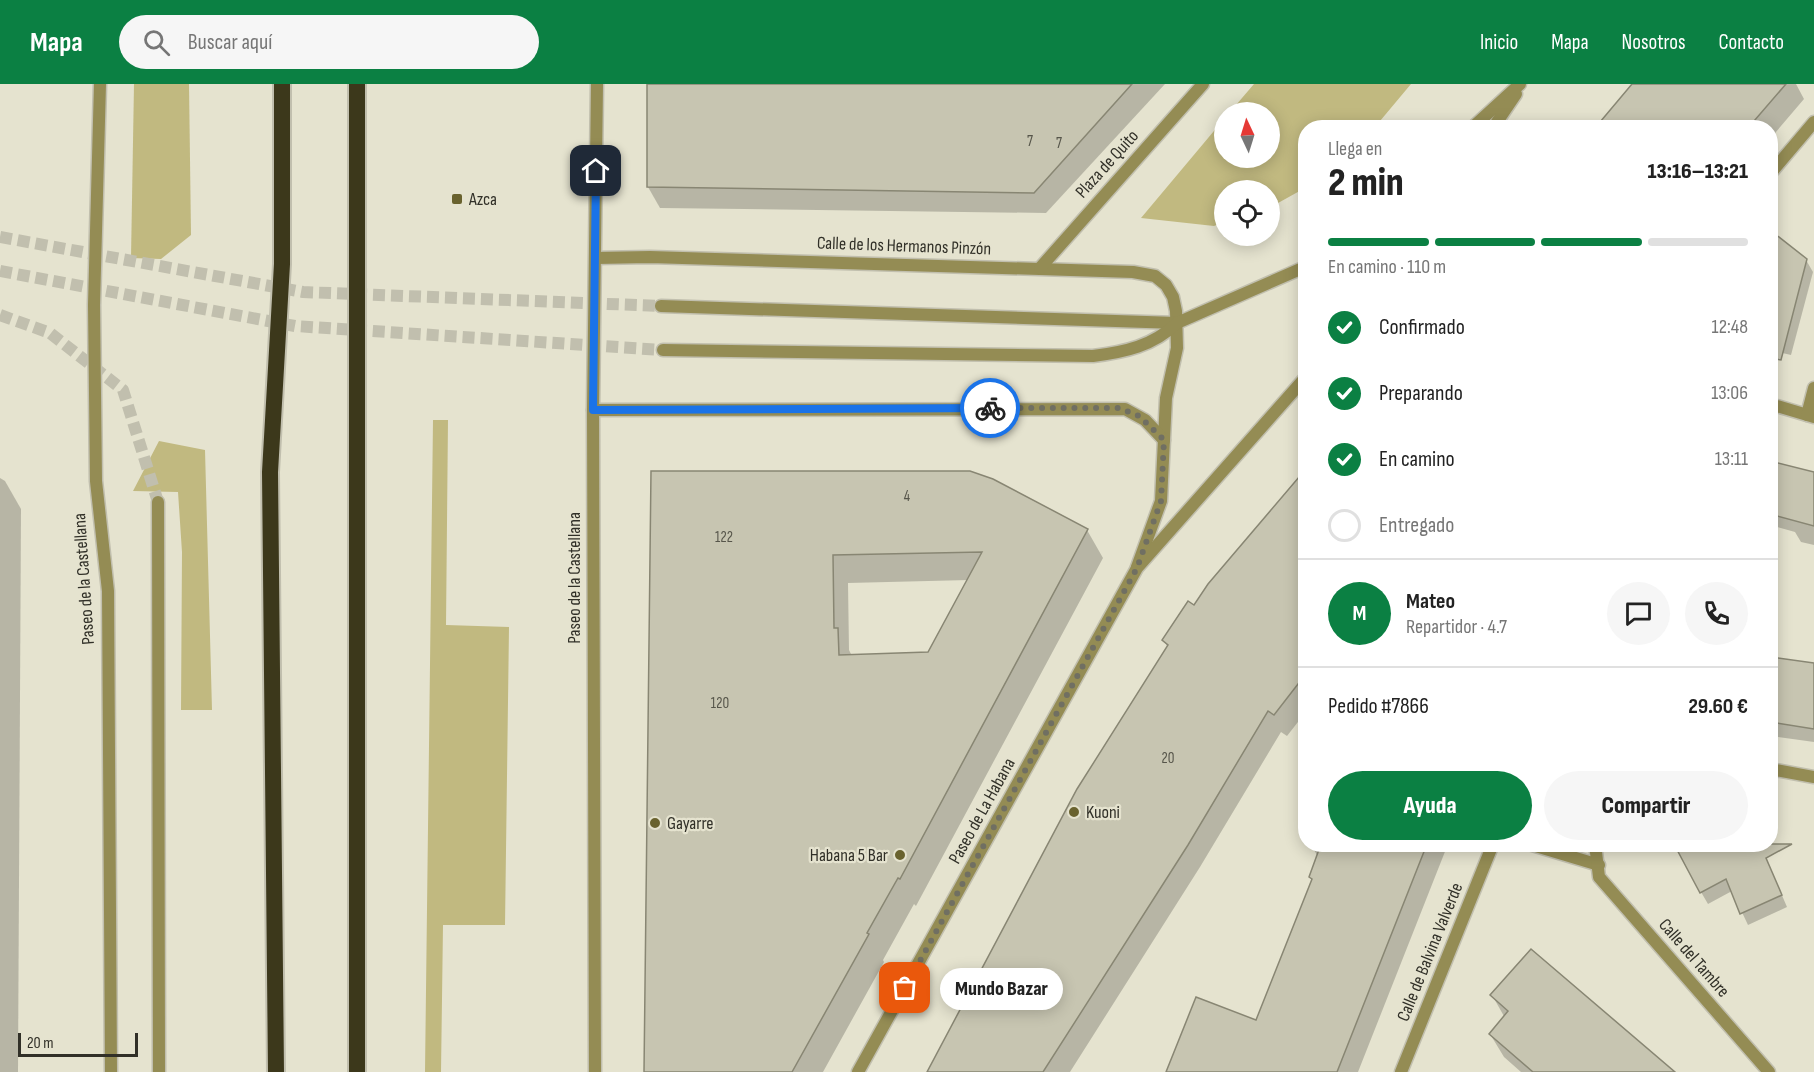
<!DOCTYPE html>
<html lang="es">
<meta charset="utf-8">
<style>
body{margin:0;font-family:"Sofia Sans Condensed",sans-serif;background:#f6f6f6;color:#222;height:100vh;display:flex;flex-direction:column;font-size:22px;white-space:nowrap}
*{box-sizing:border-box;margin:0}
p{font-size:20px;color:#767676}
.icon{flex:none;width:33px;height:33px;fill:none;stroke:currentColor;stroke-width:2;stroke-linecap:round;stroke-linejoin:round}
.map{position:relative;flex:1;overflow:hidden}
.drawer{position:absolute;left:1298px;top:36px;width:480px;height:732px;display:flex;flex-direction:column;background:#fff;border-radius:24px;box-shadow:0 3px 15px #0003}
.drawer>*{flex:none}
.needle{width:39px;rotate:356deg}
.fabs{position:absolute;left:1214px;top:18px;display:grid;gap:12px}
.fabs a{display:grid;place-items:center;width:66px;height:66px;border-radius:50%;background:#fff;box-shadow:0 3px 15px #0003;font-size:30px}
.scale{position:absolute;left:18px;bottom:15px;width:120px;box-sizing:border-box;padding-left:6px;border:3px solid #313028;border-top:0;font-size:16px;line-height:21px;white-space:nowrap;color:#313028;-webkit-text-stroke:4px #e5e3cf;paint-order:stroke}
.pin{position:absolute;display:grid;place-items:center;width:51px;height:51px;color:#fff;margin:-26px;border-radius:12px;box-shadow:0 3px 9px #0006}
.courier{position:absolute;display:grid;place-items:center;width:60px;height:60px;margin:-30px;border:4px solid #1a73e8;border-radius:50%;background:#fff;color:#222;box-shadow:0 2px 8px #0007}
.bubble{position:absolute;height:42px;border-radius:21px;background:#fff;box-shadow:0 3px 15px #0003;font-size:20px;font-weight:800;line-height:42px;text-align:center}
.headline em{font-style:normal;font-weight:800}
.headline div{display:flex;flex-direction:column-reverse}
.headline{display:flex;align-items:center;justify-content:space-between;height:102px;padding:0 30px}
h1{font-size:39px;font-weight:800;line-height:45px}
.bar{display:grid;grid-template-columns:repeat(4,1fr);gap:9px 6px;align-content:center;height:72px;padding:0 30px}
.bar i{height:8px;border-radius:4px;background:#e0e0e0}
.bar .selected{background:#0b8043}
.bar p{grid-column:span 4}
.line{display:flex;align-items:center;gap:15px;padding:0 30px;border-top:2px solid #e0e0e0}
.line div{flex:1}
.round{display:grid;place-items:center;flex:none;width:63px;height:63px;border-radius:32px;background:#f6f6f6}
ol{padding:0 30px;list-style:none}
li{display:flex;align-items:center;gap:18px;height:66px}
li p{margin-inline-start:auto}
li .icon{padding:6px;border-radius:50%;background:#0b8043;color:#fff;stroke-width:4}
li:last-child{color:#767676}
li i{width:33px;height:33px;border:3px solid #e0e0e0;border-radius:50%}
.action{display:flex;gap:12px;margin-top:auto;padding:12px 30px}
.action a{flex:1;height:69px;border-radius:36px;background:#0b8043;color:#fff;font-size:24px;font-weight:800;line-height:69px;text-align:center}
.action a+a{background:#f6f6f6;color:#222}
header{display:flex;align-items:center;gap:36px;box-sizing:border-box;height:84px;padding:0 30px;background:#0b8043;color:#fff}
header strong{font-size:28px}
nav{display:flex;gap:33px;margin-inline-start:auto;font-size:21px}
.search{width:420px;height:54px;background:#f6f6f6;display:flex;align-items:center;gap:15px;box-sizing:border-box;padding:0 21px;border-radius:33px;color:#767676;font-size:22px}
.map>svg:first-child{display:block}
</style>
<header>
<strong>Mapa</strong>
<div class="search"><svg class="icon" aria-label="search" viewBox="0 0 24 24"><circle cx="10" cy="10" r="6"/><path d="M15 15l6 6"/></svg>Buscar aquí</div>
<nav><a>Inicio</a><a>Mapa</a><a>Nosotros</a><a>Contacto</a></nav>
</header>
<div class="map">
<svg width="1814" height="988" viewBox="0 0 1814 988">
<rect width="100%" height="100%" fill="#e5e3cf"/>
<!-- green -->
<g fill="#c1b980">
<polygon points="134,0 189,0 191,151 161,175 131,174"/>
<polygon points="1254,0 1411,0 1375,43 1305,44 1305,104 1269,124 1269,106 1224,106 1224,138 1214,142 1141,134 1224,35 1224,74 1269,74 1269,28 1230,28"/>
<polygon points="433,336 448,336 446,541 509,543 505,841 443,841 441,988 425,988"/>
<polygon points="159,357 205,366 212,626 181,626 182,468 178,408 133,407"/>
</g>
<!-- shadow -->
<g fill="#0003" fill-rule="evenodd">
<polygon points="649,0 1165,0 1046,129 660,124 648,103"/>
<polygon points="1634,0 1796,0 1804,15 1770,55 1770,44 1597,44"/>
<polygon points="1770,171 1806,176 1813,188 1791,271 1770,266"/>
<polygon points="1770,378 1814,389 1814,461 1801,458 1795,448 1770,441"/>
<polygon points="1305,388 1305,629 1287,652 1281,648 1200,783 1070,988 928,988 1168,564 1164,556 1194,523"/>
<path d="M652 389 1087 446 1103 474 916 822 914 820 883 876 884 878 823 988H646ZM969 496 929 570 852 572 849 566 848 499Z"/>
<polygon points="0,394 5,397 21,425 18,988 0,988"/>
<polygon points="1770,574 1814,581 1814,658 1770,652"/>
<polygon points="1311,760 1448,760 1358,988 1168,988 1257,938 1313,798 1310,793 1318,773"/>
<polygon points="1760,760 1787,823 1748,841 1732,807 1708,820 1701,808"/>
<polygon points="1492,911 1664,988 1521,988 1504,973 1490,950 1505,934"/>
</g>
<!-- building -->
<g fill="#c7c5b1" stroke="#888673" stroke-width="1.5" fill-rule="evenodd">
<polygon points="647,0 1132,0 1034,109 647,103"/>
<polygon points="1632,0 1786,0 1748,44 1595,44"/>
<polygon points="1770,146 1807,175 1781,276 1770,274"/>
<polygon points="1770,377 1814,388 1814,442 1770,430"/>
<polygon points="1305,386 1305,591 1274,631 1268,627 1188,761 1043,988 927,988 1077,705 1168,561 1162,556 1188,517 1194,521 1208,500"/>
<path d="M651 387H970L993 395 1088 445 900 795 898 794 867 849 869 850 792 988H644ZM982 468 928 568 839 571 838 544H834L833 471Z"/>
<polygon points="1770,573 1814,579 1814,645 1770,638"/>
<polygon points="1321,760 1427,760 1337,988 1166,988 1196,913 1256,936 1312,795 1309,793"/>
<polygon points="1674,760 1792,760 1766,774 1782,811 1740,830 1726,795 1700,809"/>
<polygon points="1531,865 1675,988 1533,988 1489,950 1508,927 1490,911"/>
</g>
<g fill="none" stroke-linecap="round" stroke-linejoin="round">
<!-- minor-tunnel -->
<g stroke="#c1bfae" stroke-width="12" stroke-dasharray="12 6" stroke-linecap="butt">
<polyline points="0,153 303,208 661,222"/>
<polyline points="0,187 295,242 663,266"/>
<polyline points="0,231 50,249 123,306 158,418"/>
</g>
<defs>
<g id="minor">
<polyline points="100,0 94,221 96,397 108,507 111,988"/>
<polyline points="1770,90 1814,38"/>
<polyline points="596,174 650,173 1133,188 1155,192 1166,201 1173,213 1176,227 1177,264 1166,314 1161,417 1137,483"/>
<polyline points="1040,184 1203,0"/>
<polyline points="1770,320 1814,333"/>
<polyline points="593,326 1125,325 1145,336 1164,356"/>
<polyline points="1807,331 1814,304"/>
<polyline points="158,418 159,988"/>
<polyline points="1770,685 1814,693"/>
<polyline points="1529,760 1599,781"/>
<polyline points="1595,760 1599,793 1769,988"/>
<polyline points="595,988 593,326 597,0"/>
<polyline points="1401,988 1493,760"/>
</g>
<g id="tertiary">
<polyline points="1472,44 1520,0"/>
<polyline points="1493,44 1516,10"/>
<polyline points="661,222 1177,239"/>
<path d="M663 266 1093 272C1125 268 1153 262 1177 239L1305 183"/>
<polyline points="858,988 1137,484 1305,294"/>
</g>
<g id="trunk">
<polyline points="357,0 357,988"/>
<polyline points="276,988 270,388 282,180 282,0"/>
</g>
</defs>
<!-- minor casing -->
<use href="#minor" stroke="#c1bfae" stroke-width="15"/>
<!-- tertiary casing -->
<use href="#tertiary" stroke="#c1bfae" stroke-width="15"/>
<!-- trunk casing -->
<use href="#trunk" stroke="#c1bfae" stroke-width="20"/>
<!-- minor -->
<use href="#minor" stroke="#948c54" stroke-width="12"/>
<!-- tertiary -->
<use href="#tertiary" stroke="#948c54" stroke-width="12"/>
<!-- trunk -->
<use href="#trunk" stroke="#3c381b" stroke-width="16"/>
</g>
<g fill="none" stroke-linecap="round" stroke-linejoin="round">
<!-- done -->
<polyline stroke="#706f62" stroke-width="6" stroke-dasharray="0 10.8" points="905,904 1137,484 1161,417 1164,356 1139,332 1119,324 990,324"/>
<!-- route -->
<polyline stroke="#1a73e8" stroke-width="8" points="596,87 593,326 990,324"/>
</g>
<!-- markers -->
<g fill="#69622e" stroke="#e5e3cf" stroke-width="2">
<rect x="451" y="109" width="12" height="12" rx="3"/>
<circle cx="1074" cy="728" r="6"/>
<circle cx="655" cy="739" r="6"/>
<circle cx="900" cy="771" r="6"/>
</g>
<g text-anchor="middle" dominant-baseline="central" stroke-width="4.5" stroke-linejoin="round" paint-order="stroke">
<!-- number labels -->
<g font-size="15" fill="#56554a">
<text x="1030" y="57">7</text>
<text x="1059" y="59">7</text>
<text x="907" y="412">4</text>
<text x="724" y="453">122</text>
<text x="720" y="619">120</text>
<text x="1168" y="674">20</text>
</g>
<!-- street labels -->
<g font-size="18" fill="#313028" stroke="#e5e3cf">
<text transform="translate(1107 80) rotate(-48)">Plaza de Quito</text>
<text transform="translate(904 162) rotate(2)">Calle de los Hermanos Pinzón</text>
<text transform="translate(574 494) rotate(-90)">Paseo de la Castellana</text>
<text transform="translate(84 495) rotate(-94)">Paseo de la Castellana</text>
<text transform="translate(982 727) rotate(-61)">Paseo de La Habana</text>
<text transform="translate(1430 868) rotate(-68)">Calle de Balvina Valverde</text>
<text transform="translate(1694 874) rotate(49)">Calle del Tambre</text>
</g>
<!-- poi labels -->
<g font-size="18" fill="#313028" stroke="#e5e3cf" text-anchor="start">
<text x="469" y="115">Azca</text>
<text x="1086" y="728">Kuoni</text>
<text x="667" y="739">Gayarre</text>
<text x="888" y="771" text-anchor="end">Habana 5 Bar</text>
</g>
</g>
</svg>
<div class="fabs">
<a><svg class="needle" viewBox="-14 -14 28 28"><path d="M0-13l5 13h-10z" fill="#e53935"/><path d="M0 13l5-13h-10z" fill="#767676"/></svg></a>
<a><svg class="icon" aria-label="locate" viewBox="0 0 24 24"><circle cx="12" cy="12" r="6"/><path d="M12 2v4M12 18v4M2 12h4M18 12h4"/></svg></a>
</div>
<div class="scale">20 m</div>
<div class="pin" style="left:905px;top:904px;background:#ea580c"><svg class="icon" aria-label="bag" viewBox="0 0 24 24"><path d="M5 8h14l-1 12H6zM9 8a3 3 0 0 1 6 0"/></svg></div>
<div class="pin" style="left:596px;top:87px;background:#1f2937"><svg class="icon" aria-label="home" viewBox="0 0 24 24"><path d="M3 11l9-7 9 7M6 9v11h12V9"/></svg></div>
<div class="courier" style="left:990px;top:324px"><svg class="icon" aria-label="bike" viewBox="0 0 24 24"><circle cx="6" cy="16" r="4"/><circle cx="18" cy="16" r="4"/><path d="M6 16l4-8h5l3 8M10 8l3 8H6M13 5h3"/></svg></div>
<div class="bubble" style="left:940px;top:884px;width:123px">Mundo Bazar</div>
<section class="drawer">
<div class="headline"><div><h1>2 min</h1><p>Llega en</p></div><em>13:16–13:21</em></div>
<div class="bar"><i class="selected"></i><i class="selected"></i><i class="selected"></i><i></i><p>En camino · 110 m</p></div>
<ol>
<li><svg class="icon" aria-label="check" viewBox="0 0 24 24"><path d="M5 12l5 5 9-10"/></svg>Confirmado<p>12:48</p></li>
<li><svg class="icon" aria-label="check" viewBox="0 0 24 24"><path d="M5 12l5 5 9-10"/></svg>Preparando<p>13:06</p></li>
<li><svg class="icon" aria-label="check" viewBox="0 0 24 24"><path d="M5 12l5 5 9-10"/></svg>En camino<p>13:11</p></li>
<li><i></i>Entregado</li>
</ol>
<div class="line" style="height:108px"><b class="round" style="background:#0b8043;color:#fff">M</b><div><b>Mateo</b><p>Repartidor · 4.7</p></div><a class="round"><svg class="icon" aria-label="chat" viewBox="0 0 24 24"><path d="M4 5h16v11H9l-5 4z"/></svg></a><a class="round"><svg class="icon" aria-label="phone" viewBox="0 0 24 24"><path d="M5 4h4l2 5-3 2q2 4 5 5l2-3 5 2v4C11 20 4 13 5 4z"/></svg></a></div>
<div class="line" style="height:78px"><div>Pedido #7866</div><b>29.60 €</b></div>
<div class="action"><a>Ayuda</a><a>Compartir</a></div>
</section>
</div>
